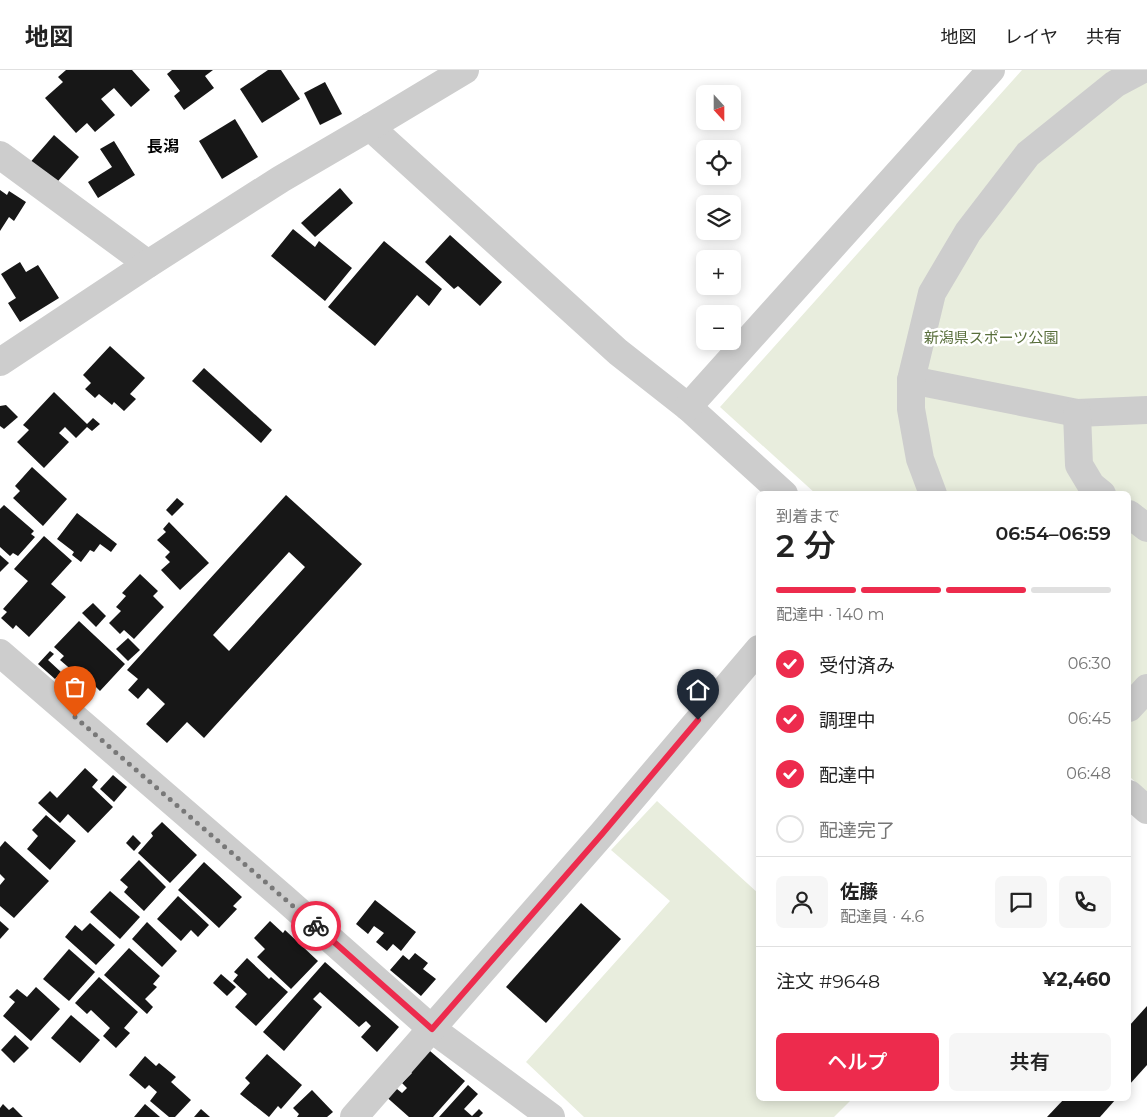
<!DOCTYPE html>
<html lang="ja">
<meta charset="utf-8">
<style>
body{margin:0;font-family:Montserrat,"Noto Sans JP",sans-serif;background:#f6f6f6;color:#222;height:100vh;display:flex;flex-direction:column;font-size:19px;white-space:nowrap}
*{box-sizing:border-box;margin:0}
p{font-size:16px;color:#767676}
.icon{flex:none;width:28px;height:28px;fill:none;stroke:currentColor;stroke-width:2;stroke-linecap:round;stroke-linejoin:round}
.map{position:relative;flex:1;overflow:hidden}
.details{position:absolute;left:756px;top:421px;width:375px;height:610px;display:flex;flex-direction:column;background:#fff;border-radius:8px;box-shadow:0 2px 12px #0003}
.details>*{flex:none}
.needle{width:32px;rotate:159deg}
.tools{position:absolute;left:696px;top:15px;display:grid;gap:10px}
.tools a{display:grid;place-items:center;width:45px;height:45px;border-radius:8px;background:#fff;box-shadow:0 2px 12px #0003;font-size:25px}
.pin{position:absolute;display:grid;place-items:center;width:42px;height:42px;color:#fff;margin:-51px -21px;border-radius:50% 50% 50% 0;rotate:-45deg;box-shadow:0 0 5px #0007}
.pin .icon{rotate:45deg}
.courier{position:absolute;display:grid;place-items:center;width:50px;height:50px;margin:-25px;border:4px solid #ed2b4d;border-radius:50%;background:#fff;color:#222;box-shadow:0 1px 6px #0007}
.head em{font-style:normal;font-weight:600}
.head div{display:flex;flex-direction:column-reverse}
.head{display:flex;align-items:center;justify-content:space-between;height:85px;padding:0 20px}
h1{font-size:32px;font-weight:600;line-height:38px}
.bar{display:grid;grid-template-columns:repeat(4,1fr);gap:8px 5px;align-content:center;height:60px;padding:0 20px}
.bar i{height:6px;border-radius:4px;background:#e0e0e0}
.bar .active{background:#ed2b4d}
.bar p{grid-column:span 4}
.line{display:flex;align-items:center;gap:12px;padding:0 20px;border-top:1px solid #e0e0e0}
.line div{flex:1}
.round{display:grid;place-items:center;flex:none;width:52px;height:52px;border-radius:8px;background:#f6f6f6}
ol{padding:0 20px;list-style:none}
li{display:flex;align-items:center;gap:15px;height:55px}
li p{margin-inline-start:auto}
li .icon{padding:5px;border-radius:50%;background:#ed2b4d;color:#fff;stroke-width:4}
li:last-child{color:#767676}
li i{width:28px;height:28px;border:2px solid #e0e0e0;border-radius:50%}
.action{display:flex;gap:10px;margin-top:auto;padding:10px 20px}
.action a{flex:1;height:58px;border-radius:8px;background:#ed2b4d;color:#fff;font-size:20px;font-weight:600;line-height:58px;text-align:center}
.action a+a{background:#f6f6f6;color:#222}
header{display:flex;align-items:center;gap:30px;box-sizing:border-box;height:70px;padding:0 25px;background:#fff;border-bottom:1px solid #e0e0e0}
header strong{font-size:24px}
nav{display:flex;gap:28px;margin-inline-start:auto;font-size:18px}
.map>svg:first-child{display:block}
</style>
<header>
<strong>地図</strong>
<nav><a>地図</a><a>レイヤ</a><a>共有</a></nav>
</header>
<div class="map">
<svg width="1147" height="1047" viewBox="0 0 1147 1047">
<rect width="100%" height="100%" fill="#fff"/>
<!-- green -->
<g fill="#e8eddd">
<polygon points="1022,0 1147,0 1147,723 1129,706 1129,424 816,424 720,337"/>
<polygon points="657,731 759,824 759,1029 852,1029 834,1047 584,1047 526,992 670,831 611,780"/>
</g>
<!-- building -->
<g fill="#171717" fill-rule="evenodd">
<polygon points="66,0 132,0 150,20 131,37 114,18 101,29 115,45 95,62 87,53 76,63 45,28 63,12 58,7"/>
<polygon points="172,0 213,0 205,6 214,18 184,40 174,26 180,21 167,4"/>
<polygon points="268,0 281,0 300,29 262,53 240,19"/>
<polygon points="325,12 342,44 320,55 304,23"/>
<polygon points="235,49 258,87 222,109 199,71"/>
<polygon points="54,65 79,87 52,118 27,96"/>
<polygon points="114,71 135,105 98,128 88,112 112,97 100,79"/>
<polygon points="340,118 353,133 315,167 301,153"/>
<polygon points="0,120 7,125 9,121 26,132 14,151 9,147 0,161"/>
<polygon points="293,159 315,177 319,171 352,198 325,231 271,186"/>
<polygon points="450,165 502,212 480,236 458,216 454,219 425,192"/>
<polygon points="384,171 442,219 429,236 417,225 375,276 328,237"/>
<polygon points="20,192 26,202 38,195 59,228 20,252 8,233 16,228 1,204"/>
<polygon points="110,276 145,308 130,324 136,329 124,341 114,332 112,335 99,324 95,328 85,319 91,313 83,305"/>
<polygon points="204,298 272,360 261,373 192,311"/>
<polygon points="54,322 87,354 93,348 100,354 92,361 87,357 76,368 65,357 59,363 69,372 44,398 17,372 29,360 23,355"/>
<polygon points="6,335 18,347 4,359 0,356 0,336"/>
<polygon points="32,397 67,429 43,456 13,428 20,421 15,416"/>
<path d="M286 425 362 494 204 668 187 652 167 673 146 654 165 634 148 618 138 629 128 620 138 609 127 600ZM289 482 305 497 229 581 213 565Z"/>
<polygon points="177,428 184,434 172,446 166,440"/>
<polygon points="4,435 34,461 31,464 35,467 18,486 13,483 10,486 0,477 0,439"/>
<polygon points="77,443 117,474 111,482 100,474 94,482 90,480 81,492 72,485 74,482 57,469"/>
<polygon points="169,452 209,493 180,520 161,500 170,492 165,487 170,482 157,470 166,462 163,459"/>
<polygon points="44,466 72,491 51,514 66,527 29,567 16,555 13,559 1,548 7,542 3,539 28,511 14,499"/>
<polygon points="0,485 9,493 0,502"/>
<polygon points="140,504 158,521 153,526 164,537 134,569 124,560 120,564 109,553 121,541 116,537 126,526 122,523"/>
<polygon points="93,533 106,546 96,557 82,543"/>
<polygon points="79,551 125,594 100,621 91,612 83,620 69,607 74,602 60,590 64,586 54,577"/>
<polygon points="128,568 140,580 128,591 116,579"/>
<polygon points="50,581 54,584 48,590 61,602 55,609 38,594"/>
<polygon points="85,698 98,710 92,717 113,737 88,763 68,744 60,753 38,733 50,721 57,728"/>
<polygon points="113,705 127,717 114,732 100,719"/>
<polygon points="46,745 76,771 50,800 27,779 38,766 32,760"/>
<polygon points="162,752 197,785 170,813 138,783 153,766 151,763"/>
<polygon points="133,765 141,773 134,781 126,773"/>
<polygon points="5,771 49,811 14,848 0,836 0,815 5,809 0,804 0,777"/>
<polygon points="139,790 166,817 144,841 124,822 128,817 120,810"/>
<polygon points="204,792 242,827 233,836 237,839 219,858 178,820"/>
<polygon points="110,821 140,847 120,869 90,842"/>
<polygon points="178,826 209,855 198,867 191,860 181,871 157,849"/>
<polygon points="375,830 416,862 401,881 393,874 387,881 376,872 384,863 374,856 368,864 356,854"/>
<polygon points="581,833 621,869 546,953 506,917"/>
<polygon points="0,851 9,859 0,869"/>
<polygon points="270,851 283,863 285,860 318,891 291,919 257,887 265,879 254,868"/>
<polygon points="147,852 177,881 162,897 132,869"/>
<polygon points="90,853 115,875 96,895 65,867 75,855 82,861"/>
<polygon points="129,878 160,906 153,914 157,917 145,929 153,937 147,944 104,905"/>
<polygon points="69,879 95,902 69,931 43,909"/>
<polygon points="415,883 428,893 423,899 436,909 421,926 390,900 403,885 409,890"/>
<polygon points="247,888 269,909 271,907 288,922 256,956 235,937 247,924 233,911 238,905 234,902"/>
<polygon points="325,892 399,957 377,982 361,967 371,956 366,951 359,957 320,922 313,929 322,937 284,981 263,962"/>
<polygon points="221,904 236,917 227,926 213,913"/>
<polygon points="99,907 138,942 124,958 130,963 116,978 103,966 110,958 91,940 87,944 75,933"/>
<polygon points="36,917 60,939 31,971 3,946 15,932 9,927 17,919 27,927"/>
<polygon points="1147,936 1147,995 1129,1015 1129,956"/>
<polygon points="71,945 100,970 80,993 51,968"/>
<polygon points="15,965 29,978 14,993 1,980"/>
<polygon points="423,975 465,1011 433,1047 409,1047 383,1024 392,1015 402,1023 407,1018 402,1013 412,1003 404,996"/>
<polygon points="267,984 302,1015 281,1039 278,1036 269,1047 240,1024 250,1013 245,1008"/>
<polygon points="145,986 156,996 159,993 176,1007 171,1012 191,1030 175,1047 169,1047 150,1031 157,1022 149,1015 145,1019 129,1005"/>
<polygon points="468,1015 478,1024 464,1039 472,1046 479,1039 483,1043 479,1047 439,1047"/>
<polygon points="312,1020 333,1042 327,1047 297,1047 299,1044 293,1038"/>
<polygon points="1064,1029 1116,1029 1100,1047 1047,1047"/>
<polygon points="3,1034 9,1040 13,1037 23,1047 0,1047 0,1038"/>
<polygon points="145,1034 160,1047 134,1047"/>
<polygon points="201,1039 210,1047 194,1047"/>
</g>
<g fill="none" stroke-linecap="round" stroke-linejoin="round">
<!-- minor -->
<g stroke="#cdcdcd" stroke-width="28">
<polyline points="370,57 618,282 688,337 784,424"/>
<polyline points="0,85 148,194"/>
<polyline points="0,292 148,194 281,109 370,57 465,0"/>
<polyline points="911,310 1077,343 1147,340"/>
<polyline points="688,337 991,0"/>
<polyline points="1077,343 1079,395 1091,415 1102,424"/>
<polyline points="933,424 920,389 911,339 911,310 932,223 968,162 1028,84 1115,14 1141,0"/>
<polyline points="1129,444 1147,458"/>
<polyline points="0,583 285,829 432,959 551,1047"/>
<polyline points="1129,638 1147,618"/>
<polyline points="1129,724 1147,740"/>
<polyline points="354,1047 602,764 759,579"/>
</g>
</g>
<g fill="none" stroke-linecap="round" stroke-linejoin="round">
<!-- done -->
<polyline stroke="#787878" stroke-width="5" stroke-dasharray="0 9" points="75,647 316,856"/>
<!-- route -->
<polyline stroke="#ed2b4d" stroke-width="6" points="316,856 432,959 602,764 698,650"/>
</g>
<g text-anchor="middle" dominant-baseline="central" stroke-width="5" stroke-linejoin="round" paint-order="stroke">
<!-- park labels -->
<g font-size="15" fill="#586e3b" stroke="#fff">
<text x="991" y="267">新潟県スポーツ公園</text>
</g>
<!-- neighbourhood labels -->
<g font-size="16" font-weight="bold" fill="#000" stroke="#fff">
<text x="163" y="76">長潟</text>
</g>
</g>
</svg>
<div class="tools">
<a><svg class="needle" viewBox="-14 -14 28 28"><path d="M0-13l5 13h-10z" fill="#e53935"/><path d="M0 13l5-13h-10z" fill="#767676"/></svg></a>
<a><svg class="icon" aria-label="locate" viewBox="0 0 24 24"><circle cx="12" cy="12" r="6"/><path d="M12 2v4M12 18v4M2 12h4M18 12h4"/></svg></a>
<a><svg class="icon" aria-label="layers" viewBox="0 0 24 24"><path d="M12 4l9 5-9 5-9-5zM3 14l9 5 9-5"/></svg></a>
<a>+</a>
<a>−</a>
</div>
<div class="pin" style="left:75px;top:647px;background:#ea580c"><svg class="icon" aria-label="bag" viewBox="0 0 24 24"><path d="M5 8h14l-1 12H6zM9 8a3 3 0 0 1 6 0"/></svg></div>
<div class="pin" style="left:698px;top:650px;background:#1f2937"><svg class="icon" aria-label="home" viewBox="0 0 24 24"><path d="M3 11l9-7 9 7M6 9v11h12V9"/></svg></div>
<div class="courier" style="left:316px;top:856px"><svg class="icon" aria-label="bike" viewBox="0 0 24 24"><circle cx="6" cy="16" r="4"/><circle cx="18" cy="16" r="4"/><path d="M6 16l4-8h5l3 8M10 8l3 8H6M13 5h3"/></svg></div>
<section class="details">
<div class="head"><div><h1>2 分</h1><p>到着まで</p></div><em>06:54–06:59</em></div>
<div class="bar"><i class="active"></i><i class="active"></i><i class="active"></i><i></i><p>配達中 · 140 m</p></div>
<ol>
<li><svg class="icon" aria-label="check" viewBox="0 0 24 24"><path d="M5 12l5 5 9-10"/></svg>受付済み<p>06:30</p></li>
<li><svg class="icon" aria-label="check" viewBox="0 0 24 24"><path d="M5 12l5 5 9-10"/></svg>調理中<p>06:45</p></li>
<li><svg class="icon" aria-label="check" viewBox="0 0 24 24"><path d="M5 12l5 5 9-10"/></svg>配達中<p>06:48</p></li>
<li><i></i>配達完了</li>
</ol>
<div class="line" style="height:90px"><a class="round"><svg class="icon" aria-label="person" viewBox="0 0 24 24"><circle cx="12" cy="8" r="4"/><path d="M4 21q1-7 8-7t8 7"/></svg></a><div><b>佐藤</b><p>配達員 · 4.6</p></div><a class="round"><svg class="icon" aria-label="chat" viewBox="0 0 24 24"><path d="M4 5h16v11H9l-5 4z"/></svg></a><a class="round"><svg class="icon" aria-label="phone" viewBox="0 0 24 24"><path d="M5 4h4l2 5-3 2q2 4 5 5l2-3 5 2v4C11 20 4 13 5 4z"/></svg></a></div>
<div class="line" style="height:65px"><div>注文 #9648</div><b>¥2,460</b></div>
<div class="action"><a>ヘルプ</a><a>共有</a></div>
</section>
</div>
